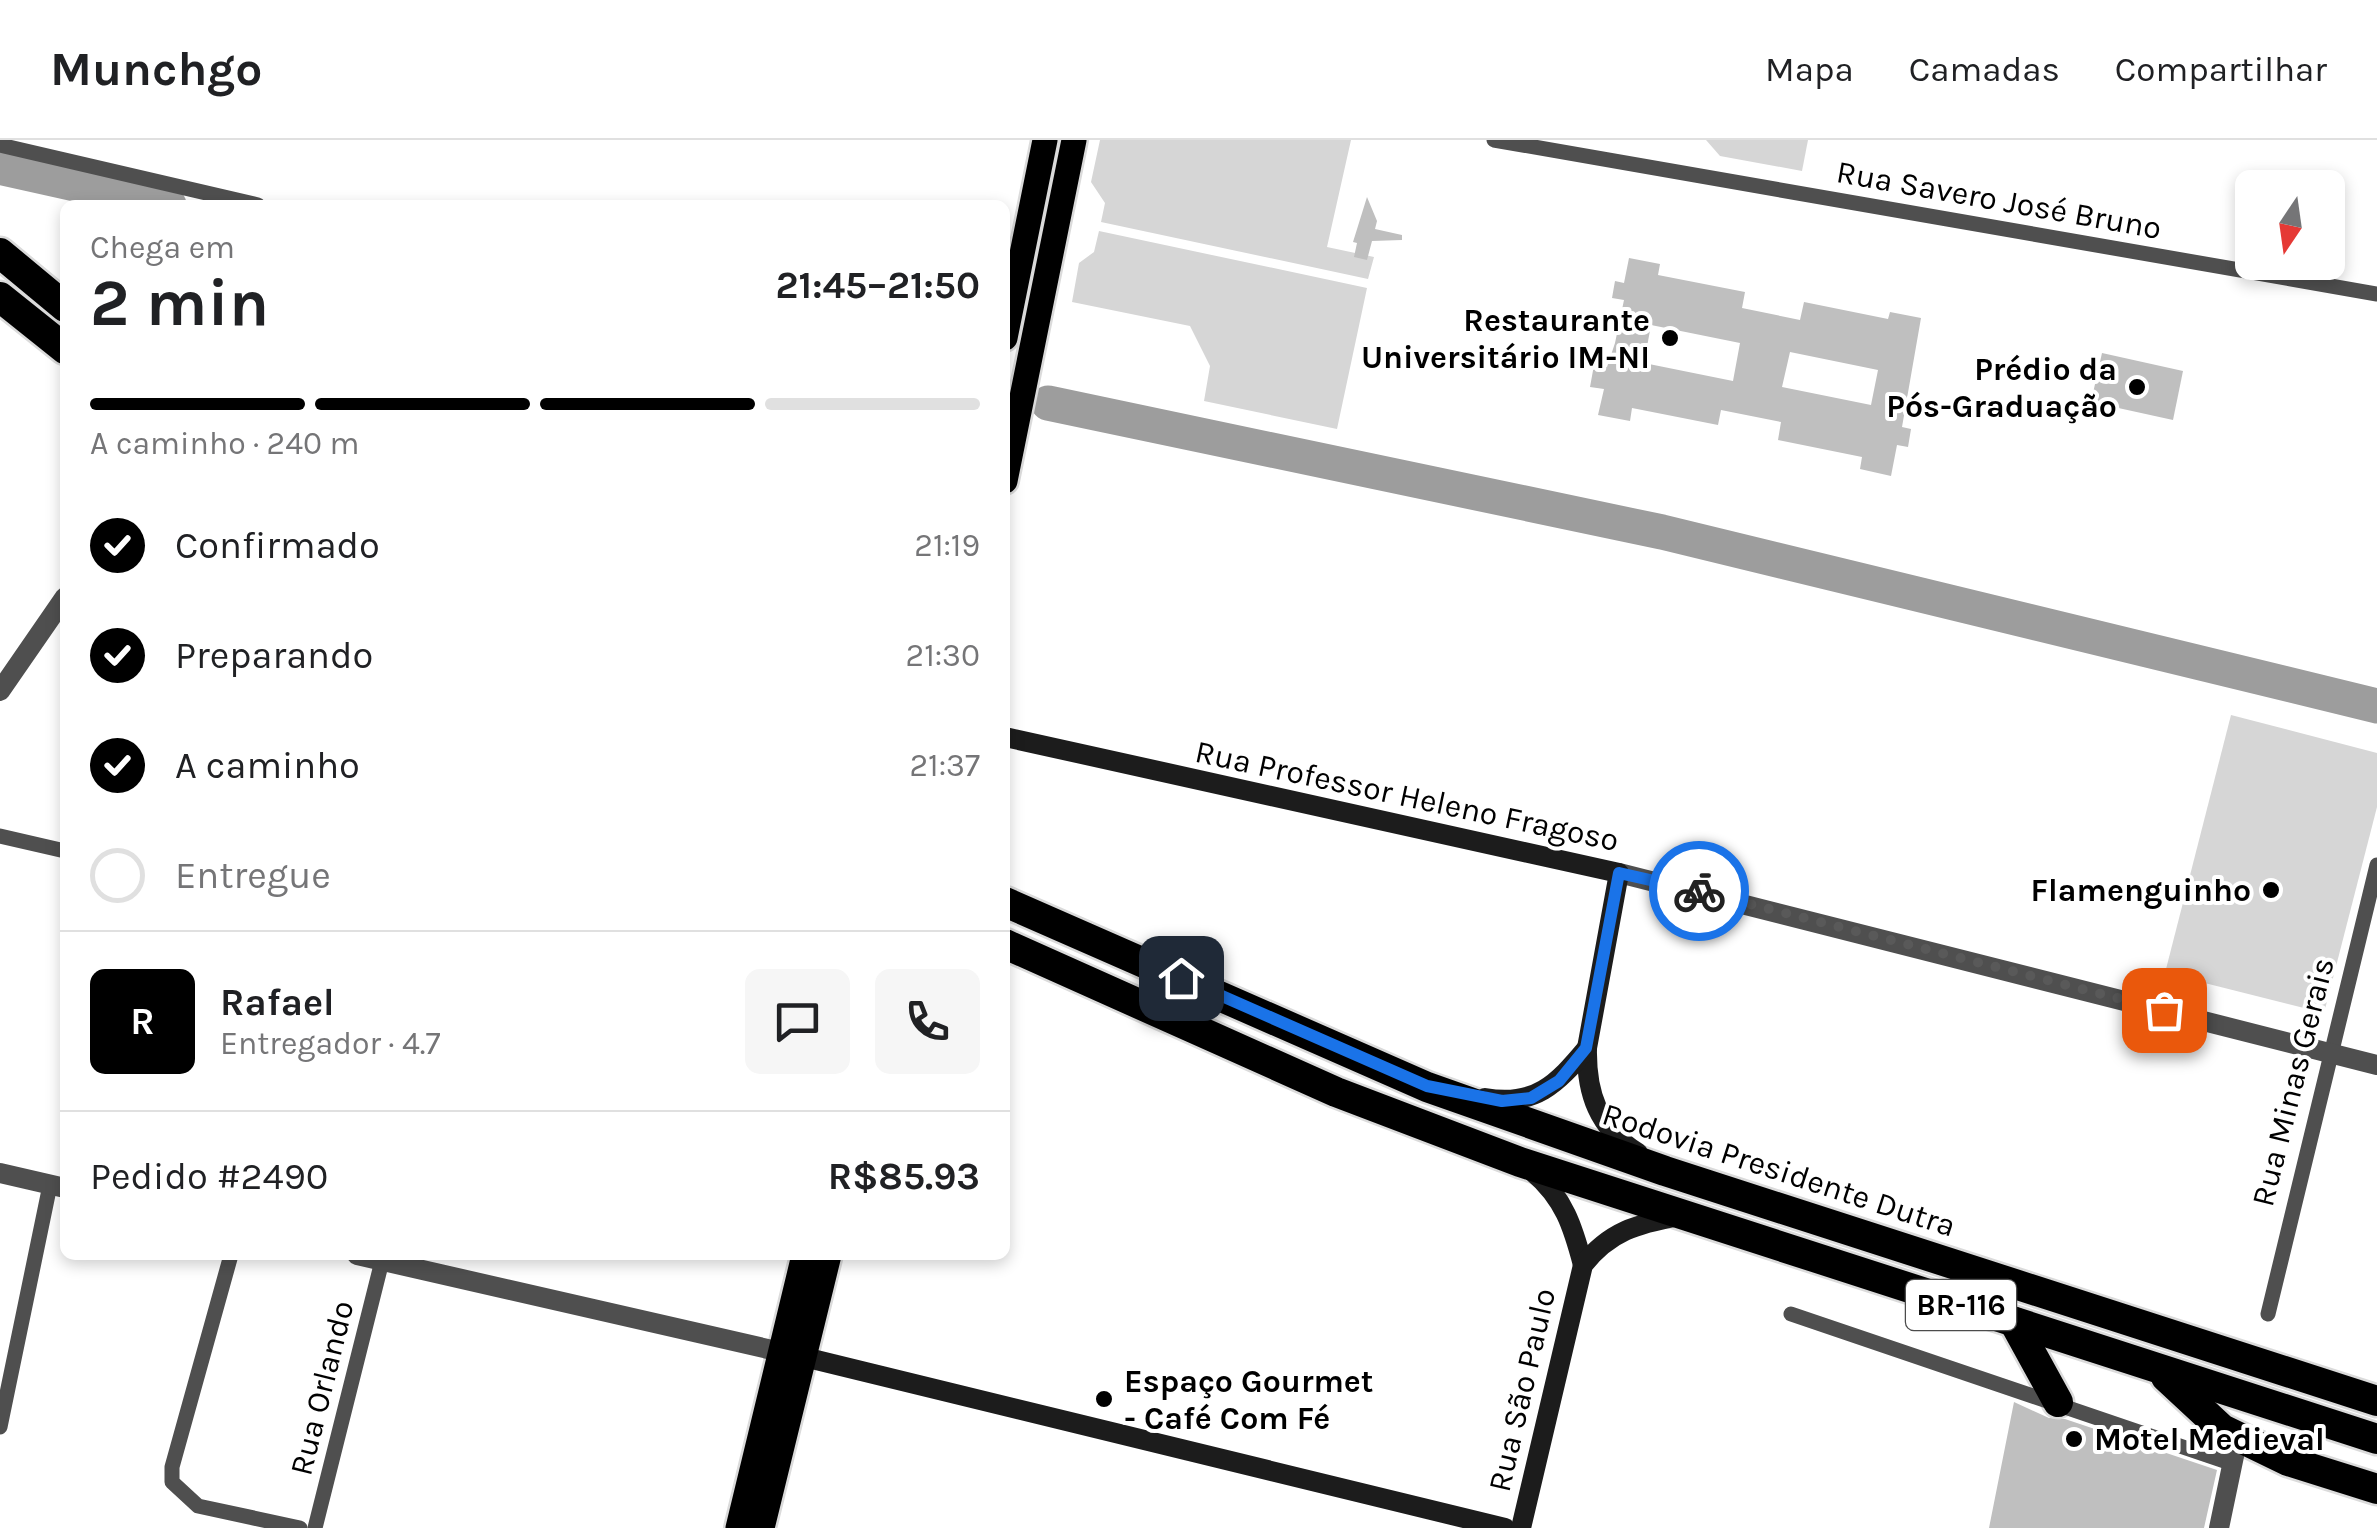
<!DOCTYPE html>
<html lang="pt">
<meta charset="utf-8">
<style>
body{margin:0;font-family:Karla,sans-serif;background:#f6f6f6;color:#202124;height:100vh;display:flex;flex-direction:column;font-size:38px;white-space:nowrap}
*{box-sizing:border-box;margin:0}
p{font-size:32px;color:#757577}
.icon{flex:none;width:55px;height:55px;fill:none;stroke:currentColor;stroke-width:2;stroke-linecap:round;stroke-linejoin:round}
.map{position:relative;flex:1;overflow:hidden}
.drawer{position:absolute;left:60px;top:60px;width:950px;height:1060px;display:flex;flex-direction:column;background:#fff;border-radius:15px;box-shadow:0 5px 15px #0003}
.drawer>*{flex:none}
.needle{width:65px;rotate:193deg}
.tools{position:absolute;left:2235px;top:30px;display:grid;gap:20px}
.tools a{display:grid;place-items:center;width:110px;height:110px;border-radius:15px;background:#fff;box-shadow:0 5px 15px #0003;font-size:50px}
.pin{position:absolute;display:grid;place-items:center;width:85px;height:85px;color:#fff;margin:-42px;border-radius:20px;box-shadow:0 5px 15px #0006}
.courier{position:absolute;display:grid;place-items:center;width:100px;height:100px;margin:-50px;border:8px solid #1a73e8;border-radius:50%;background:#fff;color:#222;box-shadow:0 2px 12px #0007}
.overview em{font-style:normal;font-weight:700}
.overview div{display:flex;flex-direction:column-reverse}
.overview{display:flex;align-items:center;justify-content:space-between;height:170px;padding:0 30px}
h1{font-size:65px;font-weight:700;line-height:75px}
.bar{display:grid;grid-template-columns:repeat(4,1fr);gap:15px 10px;align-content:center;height:120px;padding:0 30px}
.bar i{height:12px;border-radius:8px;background:#e0e0e0}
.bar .selected{background:#000}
.bar p{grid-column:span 4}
.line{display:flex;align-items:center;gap:25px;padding:0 30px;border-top:2px solid #e0e0e0}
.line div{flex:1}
.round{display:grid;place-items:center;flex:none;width:105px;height:105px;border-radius:15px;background:#f6f6f6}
ol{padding:0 30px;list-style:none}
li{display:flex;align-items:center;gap:30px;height:110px}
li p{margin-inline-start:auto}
li .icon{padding:10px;border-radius:50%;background:#000;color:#fff;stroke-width:4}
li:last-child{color:#757577}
li i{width:55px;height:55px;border:5px solid #e0e0e0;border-radius:50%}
header{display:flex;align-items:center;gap:60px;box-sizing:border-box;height:140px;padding:0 50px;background:#fff;border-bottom:2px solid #e0e0e0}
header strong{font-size:48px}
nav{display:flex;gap:55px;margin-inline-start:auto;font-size:35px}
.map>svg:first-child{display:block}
</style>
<header>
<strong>Munchgo</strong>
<nav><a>Mapa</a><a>Camadas</a><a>Compartilhar</a></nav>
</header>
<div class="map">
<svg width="2377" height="1388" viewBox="0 0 2377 1388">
<rect width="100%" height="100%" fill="#fff"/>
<!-- green -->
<g fill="#d6d6d6">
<polygon points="1100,0 1351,0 1327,107 1374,117 1368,139 1101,82 1105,63 1091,42"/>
<polygon points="1706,0 1808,0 1802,31 1720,16"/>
<polygon points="1099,91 1367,148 1337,289 1204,261 1210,226 1190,186 1072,162 1079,123 1094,112"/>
<polygon points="2231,575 2377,613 2377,667 2324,873 2165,833"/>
</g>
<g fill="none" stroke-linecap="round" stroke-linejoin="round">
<!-- river -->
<g stroke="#9d9d9d" stroke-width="35">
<polyline points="3,28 169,65"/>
<polyline points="1048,263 1662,392 2377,566"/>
</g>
</g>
<!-- building -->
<g fill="#bfbfbf" fill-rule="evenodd">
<polygon points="1367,57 1377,81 1375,89 1402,95 1402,100 1372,101 1367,120 1354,117 1357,103 1353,102"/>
<path d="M1629 118 1660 124 1658 135 1745 152 1742 168 1800 180 1804 162 1888 179 1890 172 1921 178 1902 287 1911 289 1908 307 1897 305 1891 336 1860 329 1862 317 1778 300 1781 282 1721 270 1718 285 1632 268 1630 281 1598 275 1604 249 1590 247 1594 225 1607 227 1615 203 1624 160 1612 158 1615 141 1624 143ZM1651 185 1740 203 1733 241 1644 223ZM1790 212 1878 230 1871 265 1782 247Z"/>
<polygon points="2102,213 2183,231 2173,280 2091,262"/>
<polygon points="2014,1262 2049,1278 2065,1279 2217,1330 2204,1388 1989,1388"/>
</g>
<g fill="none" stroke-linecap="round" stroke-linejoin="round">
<defs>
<g id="primary">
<polyline points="1005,198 1045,0"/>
<polyline points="1005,341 1074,0"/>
<polyline points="738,1388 804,1115"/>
<polyline points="762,1388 829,1115"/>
</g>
<g id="motorway">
<polyline points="0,113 65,167"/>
<polyline points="0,157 65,209"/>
<polyline points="1005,762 1427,947 1665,1031 2377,1261"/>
<polyline points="1005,804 1336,952 1520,1022 2377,1299"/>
<polyline points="2014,1182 2058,1262"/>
<polyline points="2166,1237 2222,1289 2288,1321 2377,1349"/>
</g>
</defs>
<!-- primary casing -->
<use href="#primary" stroke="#dbdbdb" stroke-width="30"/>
<!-- motorway casing -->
<use href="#motorway" stroke="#dbdbdb" stroke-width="35"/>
<!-- minor -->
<g stroke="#4f4f4f" stroke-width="15">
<polyline points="1494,0 2377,154"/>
<polyline points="0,5 258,65"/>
<polyline points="0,696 65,711"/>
<polyline points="231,1115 172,1327 172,1342 198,1366 300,1388"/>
<polyline points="1791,1174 2233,1324"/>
<polyline points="2268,1174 2377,725"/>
<polyline points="0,1287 50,1045"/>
<polyline points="315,1388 382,1121"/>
</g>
<!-- tertiary -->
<g stroke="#4f4f4f" stroke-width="20">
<polyline points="0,551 65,457"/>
<polyline points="1619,733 2377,925"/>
<polyline points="0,1033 65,1048"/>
<polyline points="357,1115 781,1212"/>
<polyline points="2219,1388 2238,1297"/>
</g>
<!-- secondary -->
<g stroke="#1c1c1c" stroke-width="20">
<path d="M1005 597 1619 733 1587 908C1586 953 1598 988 1638 1013"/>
<path d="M1485 958C1535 967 1557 944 1587 908"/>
<path d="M1533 1032C1564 1058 1573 1087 1583 1125"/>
<polyline points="804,1217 1505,1388"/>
<path d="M1521 1388 1583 1125C1610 1091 1637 1084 1679 1076"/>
</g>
<!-- primary -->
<use href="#primary" stroke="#000" stroke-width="25"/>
<!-- motorway -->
<use href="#motorway" stroke="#000" stroke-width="30"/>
</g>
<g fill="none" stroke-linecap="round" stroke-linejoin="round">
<!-- done -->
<polyline stroke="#595959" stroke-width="10" stroke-dasharray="0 18" points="1699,751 2164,870"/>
<!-- route -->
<polyline stroke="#1a73e8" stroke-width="12" points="1181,838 1427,946 1502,961 1531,958 1559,941 1586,908 1619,733 1699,751"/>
</g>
<!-- markers -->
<g fill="#000" stroke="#fff" stroke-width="4">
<circle cx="1670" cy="198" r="10"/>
<circle cx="2137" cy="247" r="10"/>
<circle cx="2271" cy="750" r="10"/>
<circle cx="1104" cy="1259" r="10"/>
<circle cx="2074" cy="1299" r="10"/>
</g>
<g text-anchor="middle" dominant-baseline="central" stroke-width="8" stroke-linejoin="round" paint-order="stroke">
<!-- shield labels -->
<rect fill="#fff" stroke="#4c4c4c" stroke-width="2.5" x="1906" y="1140" width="110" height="50" rx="8"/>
<g font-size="30" font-weight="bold" fill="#000">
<text x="1961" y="1165">BR-116</text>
</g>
<!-- street labels -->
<g font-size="32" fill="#000" stroke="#fff">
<text transform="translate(1999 60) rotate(10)">Rua Savero José Bruno</text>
<text transform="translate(1407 656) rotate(12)">Rua Professor Heleno Fragoso</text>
<text transform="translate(2293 942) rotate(-76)">Rua Minas Gerais</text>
<text transform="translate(1779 1030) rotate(18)">Rodovia Presidente Dutra</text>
<text transform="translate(322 1248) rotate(-76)">Rua Orlando</text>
<text transform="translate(1522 1250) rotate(-77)">Rua São Paulo</text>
</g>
<!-- poi labels -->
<g font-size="32" font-weight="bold" fill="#000" stroke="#fff" text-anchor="end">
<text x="1650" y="180">Restaurante<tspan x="1650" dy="37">Universitário IM-NI</tspan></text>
<text x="2117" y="229">Prédio da<tspan x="2117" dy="37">Pós-Graduação</tspan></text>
<text x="2251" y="750">Flamenguinho</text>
<text x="1124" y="1241" text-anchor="start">Espaço Gourmet<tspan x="1124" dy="37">- Café Com Fé</tspan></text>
<text x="2094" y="1299" text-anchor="start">Motel Medieval</text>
</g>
</g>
</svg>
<div class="tools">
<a><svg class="needle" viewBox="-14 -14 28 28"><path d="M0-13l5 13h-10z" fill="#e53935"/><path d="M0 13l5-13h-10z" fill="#757577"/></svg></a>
</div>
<div class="pin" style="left:2164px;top:870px;background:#ea580c"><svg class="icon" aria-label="bag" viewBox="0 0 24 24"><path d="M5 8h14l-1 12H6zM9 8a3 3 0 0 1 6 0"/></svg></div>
<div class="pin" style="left:1181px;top:838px;background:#1f2937"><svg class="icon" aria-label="home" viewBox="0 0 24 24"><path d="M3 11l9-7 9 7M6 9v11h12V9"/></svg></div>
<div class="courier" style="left:1699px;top:751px"><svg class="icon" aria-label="bike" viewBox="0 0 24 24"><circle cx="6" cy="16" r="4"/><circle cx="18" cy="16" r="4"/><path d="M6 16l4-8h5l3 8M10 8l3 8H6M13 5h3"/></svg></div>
<section class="drawer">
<div class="overview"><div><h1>2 min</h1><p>Chega em</p></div><em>21:45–21:50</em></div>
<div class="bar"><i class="selected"></i><i class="selected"></i><i class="selected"></i><i></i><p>A caminho · 240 m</p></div>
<ol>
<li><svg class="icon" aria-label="check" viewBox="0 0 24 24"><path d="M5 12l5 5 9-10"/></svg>Confirmado<p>21:19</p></li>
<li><svg class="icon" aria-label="check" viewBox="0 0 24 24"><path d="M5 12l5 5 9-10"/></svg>Preparando<p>21:30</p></li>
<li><svg class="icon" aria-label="check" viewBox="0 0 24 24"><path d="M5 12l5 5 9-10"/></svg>A caminho<p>21:37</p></li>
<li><i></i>Entregue</li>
</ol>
<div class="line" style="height:180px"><b class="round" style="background:#000;color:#fff">R</b><div><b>Rafael</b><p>Entregador · 4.7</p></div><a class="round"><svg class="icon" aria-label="chat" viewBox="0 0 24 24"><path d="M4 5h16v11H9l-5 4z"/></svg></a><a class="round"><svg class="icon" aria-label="phone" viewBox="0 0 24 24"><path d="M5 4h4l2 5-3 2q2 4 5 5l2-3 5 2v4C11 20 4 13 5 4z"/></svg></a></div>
<div class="line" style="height:130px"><div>Pedido #2490</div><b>R$85.93</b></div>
</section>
</div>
